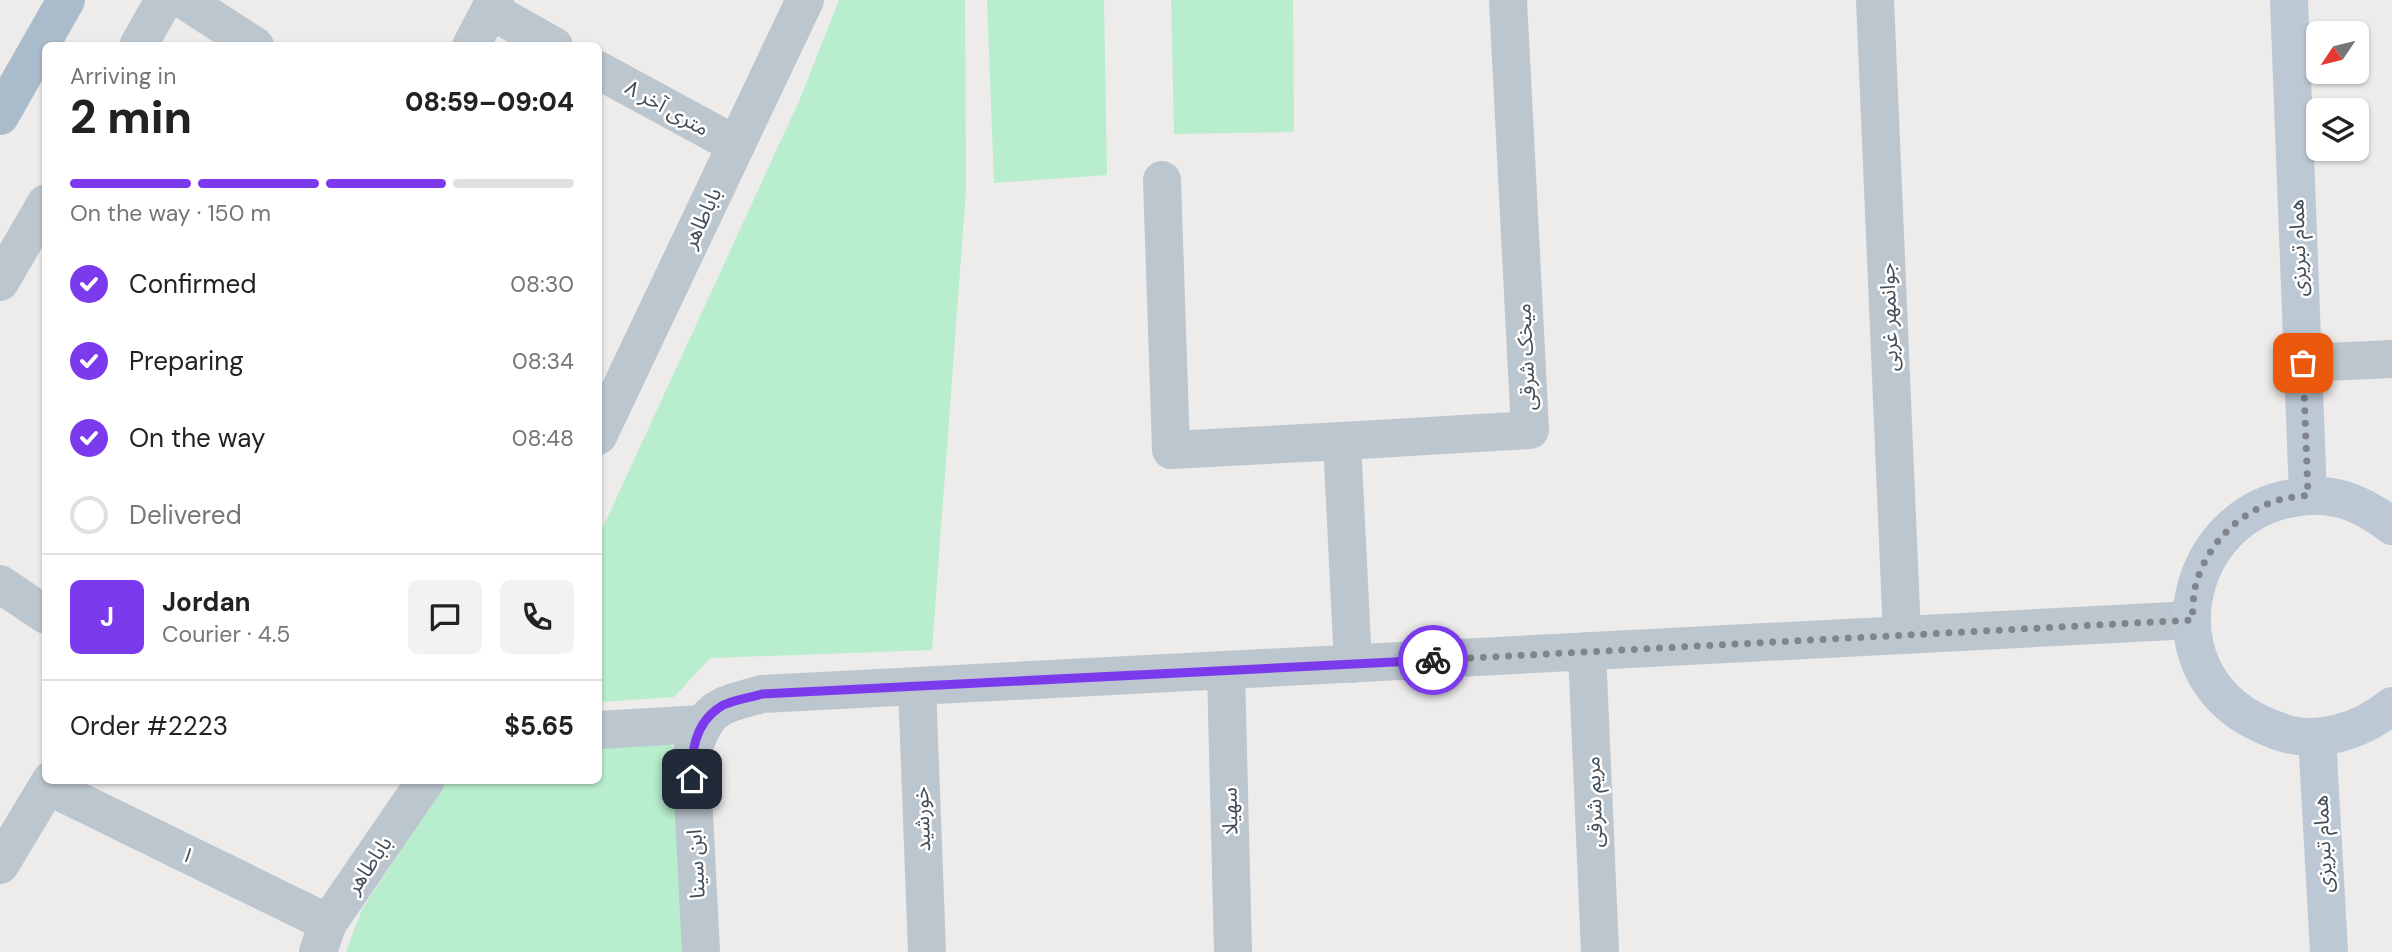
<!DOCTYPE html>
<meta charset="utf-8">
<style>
body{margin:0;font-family:"DM Sans","Noto Sans Arabic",sans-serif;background:#f2f2f2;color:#222;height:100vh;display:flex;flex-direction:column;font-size:26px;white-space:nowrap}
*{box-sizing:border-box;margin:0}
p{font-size:23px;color:#767676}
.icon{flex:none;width:38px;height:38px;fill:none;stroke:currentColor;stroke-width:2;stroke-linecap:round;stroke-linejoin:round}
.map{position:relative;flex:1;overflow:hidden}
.drawer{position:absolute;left:42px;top:42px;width:560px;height:742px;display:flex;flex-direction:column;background:#fff;border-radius:10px;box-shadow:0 2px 5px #0004}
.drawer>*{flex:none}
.needle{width:46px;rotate:235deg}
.tools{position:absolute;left:2306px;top:21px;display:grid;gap:14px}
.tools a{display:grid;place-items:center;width:63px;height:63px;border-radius:10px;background:#fff;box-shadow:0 2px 5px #0004;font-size:35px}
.pin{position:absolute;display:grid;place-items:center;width:60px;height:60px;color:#fff;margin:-30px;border-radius:14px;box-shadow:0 4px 10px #0006}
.courier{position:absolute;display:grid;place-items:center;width:70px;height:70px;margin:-35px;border:5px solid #7c3aed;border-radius:50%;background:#fff;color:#222;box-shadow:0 2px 9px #0007}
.head em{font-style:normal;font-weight:800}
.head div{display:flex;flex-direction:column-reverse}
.head{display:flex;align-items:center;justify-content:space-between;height:119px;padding:0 28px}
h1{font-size:46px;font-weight:800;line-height:52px}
.bar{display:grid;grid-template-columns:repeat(4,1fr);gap:10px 7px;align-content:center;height:84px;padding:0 28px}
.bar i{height:9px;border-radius:5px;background:#e0e0e0}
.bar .active{background:#7c3aed}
.bar p{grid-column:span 4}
.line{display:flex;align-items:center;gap:18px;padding:0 28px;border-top:2px solid #e0e0e0}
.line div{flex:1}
.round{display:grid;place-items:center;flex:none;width:74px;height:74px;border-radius:10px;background:#f2f2f2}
ol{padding:0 28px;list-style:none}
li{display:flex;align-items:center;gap:21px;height:77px}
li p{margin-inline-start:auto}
li .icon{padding:7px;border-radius:50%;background:#7c3aed;color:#fff;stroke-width:4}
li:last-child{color:#767676}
li i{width:38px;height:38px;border:4px solid #e0e0e0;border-radius:50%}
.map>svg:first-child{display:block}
</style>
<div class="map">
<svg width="2392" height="952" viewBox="0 0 2392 952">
<rect width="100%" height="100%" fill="#eeebeb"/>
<!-- green -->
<g fill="#b8edcd">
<polygon points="839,0 965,0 966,190 932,650 710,658 674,697 599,702 599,536 800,99"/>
<polygon points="987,0 1104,0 1107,175 994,183"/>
<polygon points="1171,0 1293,0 1294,132 1174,134"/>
<polygon points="666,740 679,753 688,952 346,952 362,909 447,781 598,780 599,743"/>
</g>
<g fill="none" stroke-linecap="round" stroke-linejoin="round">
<!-- street -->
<g stroke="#bcc6ce" stroke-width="38">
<polyline points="184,0 255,46"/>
<polyline points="1875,0 1902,635"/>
<polyline points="490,10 554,46"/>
<polyline points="138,46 164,0"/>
<polyline points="471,46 495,0"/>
<polyline points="598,70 736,145"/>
<polyline points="1162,180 1171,450 1342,441"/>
<polyline points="0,282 46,203"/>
<polyline points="2303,363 2392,359"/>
<polyline points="598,436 805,0"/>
<polyline points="0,584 46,615"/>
<polyline points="1587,651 1600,952"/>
<polyline points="1353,664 1342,441 1530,430 1508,0"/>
<polyline points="1226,671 1233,952"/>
<polyline points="917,686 927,952"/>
<polyline points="598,730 702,724"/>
<polyline points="48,786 328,923"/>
<polyline points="0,865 51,780"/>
<polyline points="318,952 328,923 426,780"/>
<path d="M701 952 691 755C708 706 715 707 762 694L2192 620"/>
</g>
<!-- secondary -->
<g stroke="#bdc8d5" stroke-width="38">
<polyline points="2289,0 2308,495"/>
<path d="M2392 526C2376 514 2360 504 2341 499 2326 495 2308 495 2293 498 2196 513 2155 641 2232 706 2246 718 2261 725 2278 731 2317 746 2361 731 2392 706"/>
<polyline points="2317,737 2329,952"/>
</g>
<!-- primary -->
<polyline stroke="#aabbcb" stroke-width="38" points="0,116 66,0"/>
</g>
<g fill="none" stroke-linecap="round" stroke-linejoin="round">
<!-- done -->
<path stroke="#80858b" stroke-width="7" stroke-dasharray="0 12.6" d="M1433 660 2192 620C2193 610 2193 598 2195 588 2205 547 2236 514 2276 501 2286 497 2298 497 2308 495L2303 363"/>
<!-- route -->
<path stroke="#7c3aed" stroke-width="9" d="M692 779C691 752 695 723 720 707 731 700 750 698 762 694L1433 660"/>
</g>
<g text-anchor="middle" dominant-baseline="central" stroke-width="5" stroke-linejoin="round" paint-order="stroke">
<!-- street labels -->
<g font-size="21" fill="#444e58" stroke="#fff">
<text transform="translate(667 108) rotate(29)">۸ متری آخر</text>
<text transform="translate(702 218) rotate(-65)">باباطاهر</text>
<text transform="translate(2298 248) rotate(-92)">همام تبریزی</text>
<text transform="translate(1889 317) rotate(-92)">جوانمهر غربی</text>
<text transform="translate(1526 357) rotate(-93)">میخک شرقی</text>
<text transform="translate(1594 802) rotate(-92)">مریم شرقی</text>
<text transform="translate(1230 811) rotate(-91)">سهیلا</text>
<text transform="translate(922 819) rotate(-92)">خورشید</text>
<text transform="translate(2323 844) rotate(-93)">همام تبریزی</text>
<text transform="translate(188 855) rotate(26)">۱</text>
<text transform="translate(696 864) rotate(-93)">ابن سینا</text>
<text transform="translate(369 865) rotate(-56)">باباطاهر</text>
</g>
</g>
</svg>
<div class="tools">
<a><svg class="needle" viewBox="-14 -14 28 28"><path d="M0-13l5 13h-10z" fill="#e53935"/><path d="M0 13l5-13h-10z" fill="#767676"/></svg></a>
<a><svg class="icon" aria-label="layers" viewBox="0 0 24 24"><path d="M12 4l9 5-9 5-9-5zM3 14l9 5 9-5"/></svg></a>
</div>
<div class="pin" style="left:2303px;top:363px;background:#ea580c"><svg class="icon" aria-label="bag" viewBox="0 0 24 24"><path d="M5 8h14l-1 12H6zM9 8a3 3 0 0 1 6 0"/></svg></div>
<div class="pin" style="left:692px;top:779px;background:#1f2937"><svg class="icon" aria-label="home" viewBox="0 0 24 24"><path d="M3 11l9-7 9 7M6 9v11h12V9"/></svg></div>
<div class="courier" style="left:1433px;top:660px"><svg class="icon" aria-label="bike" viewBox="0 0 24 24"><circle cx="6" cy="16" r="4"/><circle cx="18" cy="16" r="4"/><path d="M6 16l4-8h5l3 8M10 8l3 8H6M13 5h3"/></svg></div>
<section class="drawer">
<div class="head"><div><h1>2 min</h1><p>Arriving in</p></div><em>08:59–09:04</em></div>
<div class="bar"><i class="active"></i><i class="active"></i><i class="active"></i><i></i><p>On the way · 150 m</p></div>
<ol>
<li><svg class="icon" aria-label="check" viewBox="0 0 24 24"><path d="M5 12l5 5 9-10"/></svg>Confirmed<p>08:30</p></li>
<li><svg class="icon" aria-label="check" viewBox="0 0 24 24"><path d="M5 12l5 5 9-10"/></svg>Preparing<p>08:34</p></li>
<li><svg class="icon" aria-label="check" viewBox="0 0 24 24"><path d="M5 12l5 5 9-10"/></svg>On the way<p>08:48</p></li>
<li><i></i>Delivered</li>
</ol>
<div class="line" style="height:126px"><b class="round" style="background:#7c3aed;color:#fff">J</b><div><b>Jordan</b><p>Courier · 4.5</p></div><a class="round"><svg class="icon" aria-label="chat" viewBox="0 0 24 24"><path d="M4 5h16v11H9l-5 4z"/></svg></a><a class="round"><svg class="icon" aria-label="phone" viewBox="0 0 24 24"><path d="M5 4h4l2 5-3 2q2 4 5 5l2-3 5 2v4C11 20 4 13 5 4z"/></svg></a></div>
<div class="line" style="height:91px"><div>Order #2223</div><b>$5.65</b></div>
</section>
</div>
